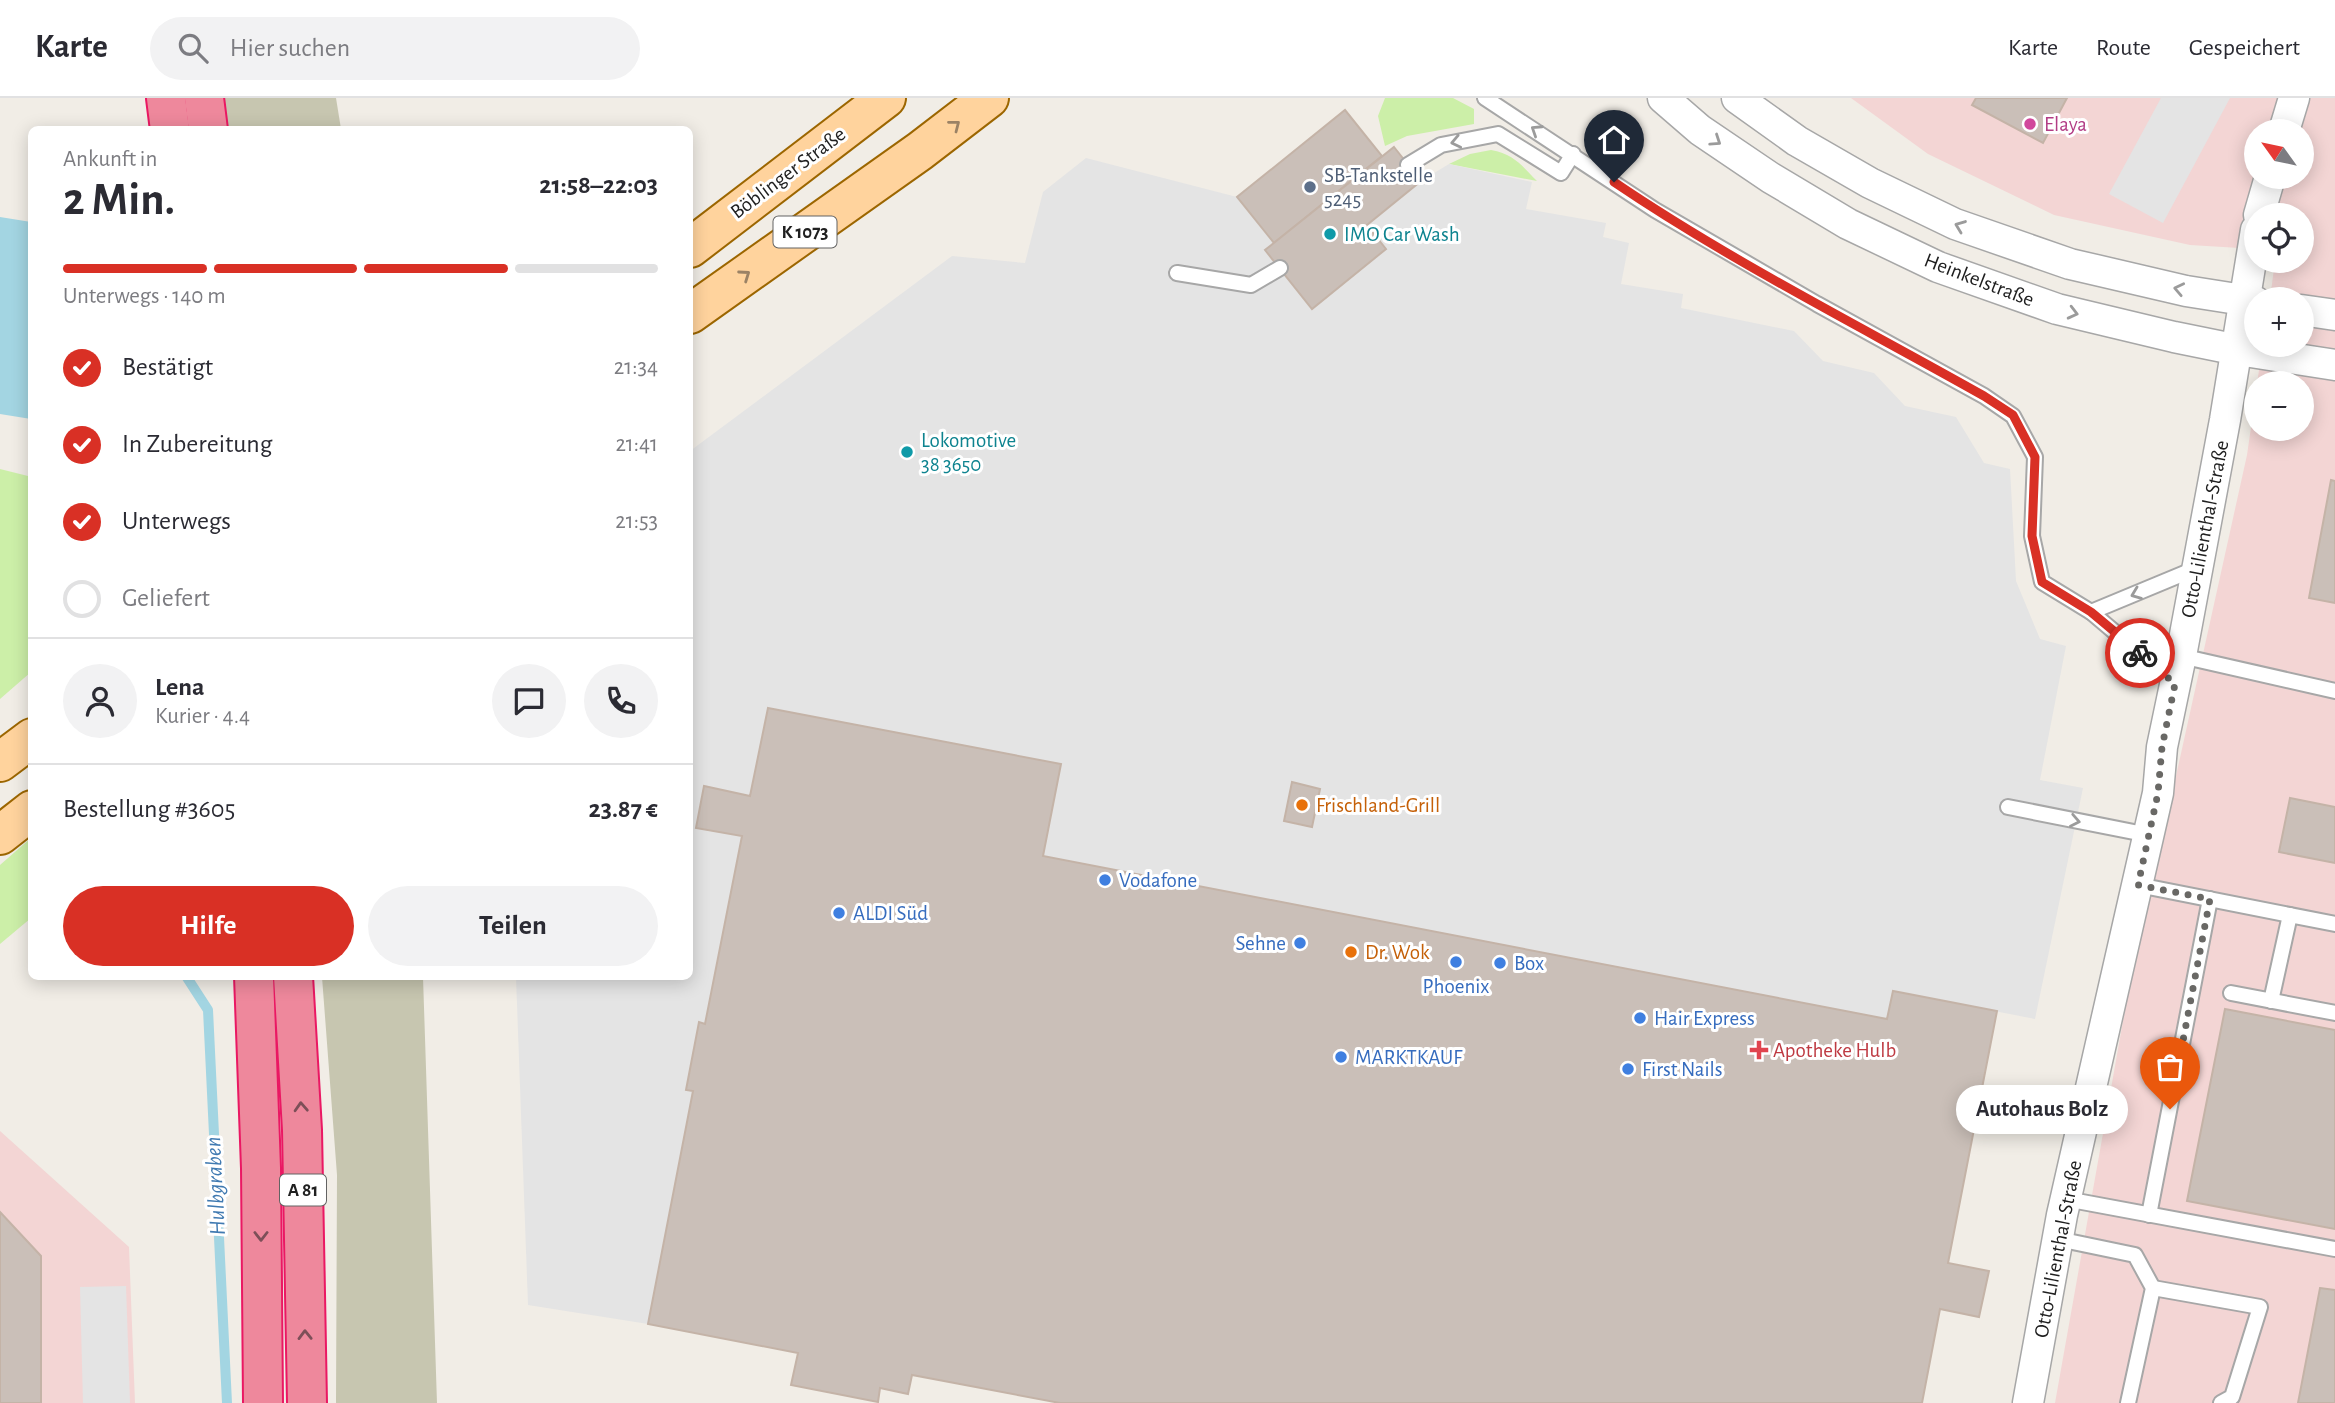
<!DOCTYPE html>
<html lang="de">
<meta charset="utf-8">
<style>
body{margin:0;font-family:"Alegreya Sans",sans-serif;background:#f2f2f3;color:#2b2b33;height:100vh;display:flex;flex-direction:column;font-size:26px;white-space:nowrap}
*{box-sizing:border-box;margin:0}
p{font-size:23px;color:#7c7c81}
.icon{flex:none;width:38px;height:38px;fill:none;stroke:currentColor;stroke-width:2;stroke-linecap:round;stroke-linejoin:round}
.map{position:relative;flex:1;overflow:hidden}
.details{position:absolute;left:28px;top:28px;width:665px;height:854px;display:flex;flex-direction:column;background:#fff;border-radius:10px;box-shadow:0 4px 18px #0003}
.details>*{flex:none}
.needle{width:46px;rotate:303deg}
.fabs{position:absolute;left:2244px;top:21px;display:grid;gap:14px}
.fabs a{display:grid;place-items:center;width:70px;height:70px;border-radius:50%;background:#fff;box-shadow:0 4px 18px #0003;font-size:35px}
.pin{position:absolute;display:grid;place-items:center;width:60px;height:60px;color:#fff;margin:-72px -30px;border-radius:50% 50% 50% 0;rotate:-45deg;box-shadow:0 0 7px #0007}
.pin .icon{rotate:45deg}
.courier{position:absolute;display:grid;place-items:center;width:70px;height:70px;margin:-35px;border:5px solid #d93025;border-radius:50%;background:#fff;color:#222;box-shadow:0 2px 9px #0007}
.bubble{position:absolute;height:49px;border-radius:24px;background:#fff;box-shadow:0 4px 18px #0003;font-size:23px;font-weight:700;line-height:49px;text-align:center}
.summary em{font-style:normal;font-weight:700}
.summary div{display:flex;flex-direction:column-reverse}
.summary{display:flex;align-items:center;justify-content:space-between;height:119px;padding:0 35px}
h1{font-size:46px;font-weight:700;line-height:52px}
.bar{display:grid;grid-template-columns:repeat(4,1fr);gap:10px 7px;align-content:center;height:84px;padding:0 35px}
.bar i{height:9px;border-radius:5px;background:#e1e1e2}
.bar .selected{background:#d93025}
.bar p{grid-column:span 4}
.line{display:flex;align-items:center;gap:18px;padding:0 35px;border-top:2px solid #e1e1e2}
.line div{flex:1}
.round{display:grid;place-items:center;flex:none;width:74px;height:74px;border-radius:37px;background:#f2f2f3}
ol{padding:0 35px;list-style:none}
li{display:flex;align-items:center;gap:21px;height:77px}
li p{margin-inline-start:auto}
li .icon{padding:7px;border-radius:50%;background:#d93025;color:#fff;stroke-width:4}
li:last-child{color:#7c7c81}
li i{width:38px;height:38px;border:4px solid #e1e1e2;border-radius:50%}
.button{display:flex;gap:14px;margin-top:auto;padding:14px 35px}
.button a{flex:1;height:80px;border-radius:42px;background:#d93025;color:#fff;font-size:28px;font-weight:700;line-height:80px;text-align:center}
.button a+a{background:#f2f2f3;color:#2b2b33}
header{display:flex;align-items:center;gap:42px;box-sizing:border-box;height:98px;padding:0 35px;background:#fff;border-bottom:2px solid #e1e1e2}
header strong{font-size:33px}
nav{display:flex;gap:38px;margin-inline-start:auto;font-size:24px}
.search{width:490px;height:63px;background:#f2f2f3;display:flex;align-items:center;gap:18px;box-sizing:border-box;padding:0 24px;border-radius:38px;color:#7c7c81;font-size:26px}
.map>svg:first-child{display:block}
</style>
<header>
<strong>Karte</strong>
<div class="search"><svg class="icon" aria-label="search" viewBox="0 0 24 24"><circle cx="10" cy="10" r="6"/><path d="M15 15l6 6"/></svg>Hier suchen</div>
<nav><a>Karte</a><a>Route</a><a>Gespeichert</a></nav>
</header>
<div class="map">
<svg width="2335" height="1305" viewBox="0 0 2335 1305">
<rect width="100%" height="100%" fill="#f1ede6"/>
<!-- commercial -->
<g fill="#f3d5d4" fill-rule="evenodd">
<path d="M1851 0H2335V1305H2055L2128 895 2247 357 2256 295V331H2301V285H2257L2263 247H2301V201H2270L2275 163H2301V117H2256V151L2190 147 2054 117 1928 56ZM2256 33H2301V79H2256Z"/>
<polygon points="0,1033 129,1149 135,1305 0,1305"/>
</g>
<!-- construction -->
<g fill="#c7c6b0">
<polygon points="219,0 336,0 341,31 225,31"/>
<polygon points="322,879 423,879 437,1305 336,1305 337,1077"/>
</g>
<!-- grass -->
<g fill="#ccefa8">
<polygon points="1385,0 1453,0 1474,11 1474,26 1407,38 1385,48 1378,18"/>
<path d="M1491 52C1514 56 1521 67 1537 83L1449 66 1470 56Z"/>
<polygon points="0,371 32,379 31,574 0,601"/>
<polygon points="31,740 31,820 0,846 0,767"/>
</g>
<!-- parking -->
<g fill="#e4e4e4">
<polygon points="2161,0 2230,0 2163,125 2109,96"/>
<polygon points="1086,60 1237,99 1274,145 1386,151 1367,127 1421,83 1449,66 1532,84 1526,111 1606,125 1603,139 1629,145 1621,186 1683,196 1681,210 1794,233 1823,263 1874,275 1905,308 1956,319 1984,365 2010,371 2016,483 2040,541 2066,548 2040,682 2083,690 2035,921 1893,893 1887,921 1043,758 1061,666 768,610 750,698 703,689 696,730 742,738 705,926 700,924 687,992 693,993 648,1226 528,1207 516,879 690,878 690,353 952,158 1025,165 1043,94"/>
<polygon points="126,1188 130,1305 83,1305 80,1189"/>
</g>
<!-- water -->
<polygon fill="#a3d5e2" points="0,119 31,124 31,321 0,316"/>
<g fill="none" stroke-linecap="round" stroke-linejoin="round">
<!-- stream -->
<polyline stroke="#a3d5e2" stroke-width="10" points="186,878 208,912 227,1305"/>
</g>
<!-- building -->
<g fill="#cabfb8" stroke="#c4b3a7" stroke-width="2">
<polygon points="1976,0 2067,0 2043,45 1972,7"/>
<polygon points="1345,12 1382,58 1274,145 1237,99"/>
<polygon points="1394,49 1421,83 1367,127 1386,151 1312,211 1265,152"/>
<polygon points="2331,382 2335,383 2335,505 2309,500"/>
<polygon points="768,610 1061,666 1043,758 1887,921 1893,893 1997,913 1948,1165 1989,1173 1979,1219 1940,1211 1922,1305 1060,1305 912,1277 908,1296 880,1290 878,1304 791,1287 798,1255 648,1226 693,993 686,992 699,924 705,926 742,738 696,730 704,688 750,698"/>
<polygon points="1292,684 1320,691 1312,729 1284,723"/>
<polygon points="2290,700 2335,709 2335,765 2279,754"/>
<polygon points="2225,911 2335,932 2335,1131 2187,1103"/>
<polygon points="0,1114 41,1158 41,1305 0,1305"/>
<polygon points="2320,1190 2335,1192 2335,1305 2298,1305"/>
</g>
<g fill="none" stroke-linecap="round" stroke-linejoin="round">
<defs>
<g id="service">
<polyline points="1485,0 1655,112 1817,206 1984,298 2013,318 2035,359 2032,438 2042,484 2091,514 2197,470"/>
<polyline points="1408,67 1441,47 1498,36 1561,75 1573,56"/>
<polyline points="1177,175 1251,187 1280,170"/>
<polyline points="2091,514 2176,586"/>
<polyline points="2181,558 2335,593"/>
<polyline points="2008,709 2149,737"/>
<polyline points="2138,787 2335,826"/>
<polyline points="2231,895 2335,915"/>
<polyline points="2271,903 2290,817"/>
<polyline points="2066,1101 2335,1151"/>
<polyline points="2149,1117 2210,801"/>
<polyline points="2058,1141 2135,1157 2153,1190 2128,1305"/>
<polyline points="2153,1190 2260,1209 2232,1299 2221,1305"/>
</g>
<g id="minor">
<polyline points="1663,0 1700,32 1771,80 1848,126 1938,169 2057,211 2174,239 2238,252 2335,267"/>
<polyline points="1737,0 1797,43 1870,85 1955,126 2070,166 2186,193 2256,204"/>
<polyline points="2284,33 2294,0"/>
<polyline points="2259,117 2270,79"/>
<polyline points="2301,212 2335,217"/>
<polyline points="2028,1305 2062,1117 2158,695 2162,649 2181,558 2225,322 2256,132"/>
</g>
<g id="primary">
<polyline points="690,150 886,0"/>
<polyline points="690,216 920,53 989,0"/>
<polyline points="0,664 32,640"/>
<polyline points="0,737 32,712"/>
</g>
<g id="motorway">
<polyline points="166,0 170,32"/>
<polyline points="204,0 208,32"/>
<polyline points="254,878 261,1070 263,1305"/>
<polyline points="293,878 302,1032 307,1305"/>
</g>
</defs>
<!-- service casing -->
<use href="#service" stroke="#a7a7a7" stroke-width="18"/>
<!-- minor casing -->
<use href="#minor" stroke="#a7a7a7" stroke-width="33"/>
<!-- primary casing -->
<use href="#primary" stroke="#9c6600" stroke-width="42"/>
<!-- motorway casing -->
<use href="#motorway" stroke="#ea1863" stroke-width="42"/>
<!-- service -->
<use href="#service" stroke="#fff" stroke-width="14"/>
<!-- minor -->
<use href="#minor" stroke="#fff" stroke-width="30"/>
<!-- primary -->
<use href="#primary" stroke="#ffd39d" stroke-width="38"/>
<!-- motorway -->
<use href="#motorway" stroke="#ee889c" stroke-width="38"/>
</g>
<!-- one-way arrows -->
<defs><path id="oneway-chevron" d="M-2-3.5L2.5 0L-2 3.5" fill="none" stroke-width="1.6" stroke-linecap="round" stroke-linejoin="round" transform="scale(1.75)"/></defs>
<g stroke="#9b8265">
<use href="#oneway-chevron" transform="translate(955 27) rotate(-38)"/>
<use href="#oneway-chevron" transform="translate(745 177) rotate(-35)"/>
</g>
<g stroke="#9b9b9b">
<use href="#oneway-chevron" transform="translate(1536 32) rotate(-147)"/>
<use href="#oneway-chevron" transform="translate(1716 43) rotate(34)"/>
<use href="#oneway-chevron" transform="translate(1456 44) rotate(168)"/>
<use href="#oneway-chevron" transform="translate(1960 128) rotate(-159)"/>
<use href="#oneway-chevron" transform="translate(2179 191) rotate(-168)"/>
<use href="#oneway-chevron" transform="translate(2073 215) rotate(14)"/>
<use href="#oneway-chevron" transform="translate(2136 496) rotate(159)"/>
<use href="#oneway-chevron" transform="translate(2075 723) rotate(11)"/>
</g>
<g stroke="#7d4f58">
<use href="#oneway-chevron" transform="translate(301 1009) rotate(-93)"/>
<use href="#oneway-chevron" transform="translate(261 1138) rotate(90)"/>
<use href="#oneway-chevron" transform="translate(305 1237) rotate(-91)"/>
</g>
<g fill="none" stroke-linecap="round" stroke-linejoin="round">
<!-- done -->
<polyline stroke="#696865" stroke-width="7" stroke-dasharray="0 12.6" points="2140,555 2175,586 2162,649 2158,695 2138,787 2210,801 2170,1011"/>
<!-- route -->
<path stroke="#d93025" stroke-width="9" d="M1614 84C1732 164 1860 228 1984 298L2013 317 2035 359 2032 438 2042 484 2091 514 2140 555"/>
</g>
<!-- markers -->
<circle fill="#d1479c" stroke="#fff" stroke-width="2.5" cx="2030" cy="26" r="7"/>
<circle fill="#5c6f8a" stroke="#fff" stroke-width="2.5" cx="1310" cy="89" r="7"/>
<g fill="#0f9aa8" stroke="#fff" stroke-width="2.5">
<circle cx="1330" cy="136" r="7"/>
<circle cx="907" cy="354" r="7"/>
</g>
<g fill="#e8710a" stroke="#fff" stroke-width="2.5">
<circle cx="1302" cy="707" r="7"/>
<circle cx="1351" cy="854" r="7"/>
</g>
<g fill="#3f7fe0" stroke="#fff" stroke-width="2.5">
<circle cx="1105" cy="782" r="7"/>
<circle cx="839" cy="815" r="7"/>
<circle cx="1300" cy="845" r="7"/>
<circle cx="1456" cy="864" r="7"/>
<circle cx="1500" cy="865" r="7"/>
<circle cx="1640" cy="920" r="7"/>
<circle cx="1341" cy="959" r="7"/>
<circle cx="1628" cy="971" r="7"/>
</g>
<path fill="#e0444e" stroke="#fff" stroke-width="2.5" d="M1755.5 941.5h7v7h7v7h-7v7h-7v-7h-7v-7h7z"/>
<g text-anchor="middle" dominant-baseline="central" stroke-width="6" stroke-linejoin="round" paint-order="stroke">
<!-- shield labels -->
<g fill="#fff" stroke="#636363" stroke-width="2">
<rect x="773.5" y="118.5" width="63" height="31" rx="5"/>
<rect x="280" y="1076.5" width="46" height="31" rx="5"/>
</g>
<g font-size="19" font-weight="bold" fill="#202020">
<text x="805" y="134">K 1073</text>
<text x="303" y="1092">A 81</text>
</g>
<!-- hotel labels -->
<g font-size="21" fill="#b23c85" stroke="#fff" text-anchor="start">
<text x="2044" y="26">Elaya</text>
</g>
<!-- street labels -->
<g font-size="21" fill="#202020" stroke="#fff">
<text transform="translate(788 75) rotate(-37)">Böblinger Straße</text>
<text transform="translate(1979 182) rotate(21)">Heinkelstraße</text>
<text transform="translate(2205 431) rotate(-79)">Otto-Lilienthal-Straße</text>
<text transform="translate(2058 1151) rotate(-79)">Otto-Lilienthal-Straße</text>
</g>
<!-- service labels -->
<g font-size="21" fill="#4e5e75" stroke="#fff" text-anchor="start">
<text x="1324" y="77">SB-Tankstelle<tspan x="1324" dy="24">5245</tspan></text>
</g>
<!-- culture labels -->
<g font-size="21" fill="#0d838f" stroke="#fff" text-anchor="start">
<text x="1344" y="136">IMO Car Wash</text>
<text x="921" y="342">Lokomotive<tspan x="921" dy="24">38 3650</tspan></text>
</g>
<!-- food labels -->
<g font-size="21" fill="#c56008" stroke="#fff" text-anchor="start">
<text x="1316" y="707">Frischland-Grill</text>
<text x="1365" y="854">Dr. Wok</text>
</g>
<!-- shop labels -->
<g font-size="21" fill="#366cbe" stroke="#fff" text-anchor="start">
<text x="1119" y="782">Vodafone</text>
<text x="853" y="815">ALDI Süd</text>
<text x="1286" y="845" text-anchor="end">Sehne</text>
<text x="1514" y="865">Box</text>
<text x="1456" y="888" text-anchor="middle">Phoenix</text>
<text x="1654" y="920">Hair Express</text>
<text x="1355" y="959">MARKTKAUF</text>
<text x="1642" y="971">First Nails</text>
</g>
<!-- health labels -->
<g font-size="21" fill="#be3a42" stroke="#fff" text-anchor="start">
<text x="1773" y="952">Apotheke Hulb</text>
</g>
<!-- water labels -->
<g font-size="23" font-style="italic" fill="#407ab1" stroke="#fff">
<text transform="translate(216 1088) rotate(-93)">Hulbgraben</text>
</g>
</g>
</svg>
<div class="fabs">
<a><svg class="needle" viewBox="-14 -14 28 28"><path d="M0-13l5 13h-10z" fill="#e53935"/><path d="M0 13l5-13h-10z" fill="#7c7c81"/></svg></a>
<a><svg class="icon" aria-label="locate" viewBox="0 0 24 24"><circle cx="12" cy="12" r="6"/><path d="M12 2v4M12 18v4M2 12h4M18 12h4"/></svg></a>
<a>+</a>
<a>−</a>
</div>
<div class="pin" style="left:2170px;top:1011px;background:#ea580c"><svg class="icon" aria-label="bag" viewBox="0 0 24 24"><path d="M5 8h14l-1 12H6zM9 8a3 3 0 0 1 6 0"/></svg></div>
<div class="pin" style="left:1614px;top:84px;background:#1f2937"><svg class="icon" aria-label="home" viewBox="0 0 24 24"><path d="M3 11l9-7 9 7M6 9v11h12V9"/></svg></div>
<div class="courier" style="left:2140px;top:555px"><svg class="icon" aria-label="bike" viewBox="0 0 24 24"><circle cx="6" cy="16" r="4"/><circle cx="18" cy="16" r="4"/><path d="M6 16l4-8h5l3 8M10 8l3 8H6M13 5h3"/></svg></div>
<div class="bubble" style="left:1956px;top:987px;width:172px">Autohaus Bolz</div>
<section class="details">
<div class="summary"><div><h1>2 Min.</h1><p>Ankunft in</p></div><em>21:58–22:03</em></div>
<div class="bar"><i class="selected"></i><i class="selected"></i><i class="selected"></i><i></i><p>Unterwegs · 140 m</p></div>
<ol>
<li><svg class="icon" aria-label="check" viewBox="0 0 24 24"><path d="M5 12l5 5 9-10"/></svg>Bestätigt<p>21:34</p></li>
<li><svg class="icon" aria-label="check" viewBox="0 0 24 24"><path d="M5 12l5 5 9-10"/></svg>In Zubereitung<p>21:41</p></li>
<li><svg class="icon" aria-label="check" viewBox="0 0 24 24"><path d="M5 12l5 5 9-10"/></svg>Unterwegs<p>21:53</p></li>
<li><i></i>Geliefert</li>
</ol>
<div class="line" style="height:126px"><a class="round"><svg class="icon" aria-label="person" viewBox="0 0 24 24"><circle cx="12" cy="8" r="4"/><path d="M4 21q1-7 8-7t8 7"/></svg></a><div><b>Lena</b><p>Kurier · 4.4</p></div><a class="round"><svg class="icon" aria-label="chat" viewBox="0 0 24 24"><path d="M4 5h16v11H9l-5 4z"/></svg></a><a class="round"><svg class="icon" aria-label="phone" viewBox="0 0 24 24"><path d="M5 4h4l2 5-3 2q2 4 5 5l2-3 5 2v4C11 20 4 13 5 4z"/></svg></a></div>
<div class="line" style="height:91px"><div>Bestellung #3605</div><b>23.87 €</b></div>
<div class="button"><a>Hilfe</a><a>Teilen</a></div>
</section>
</div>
